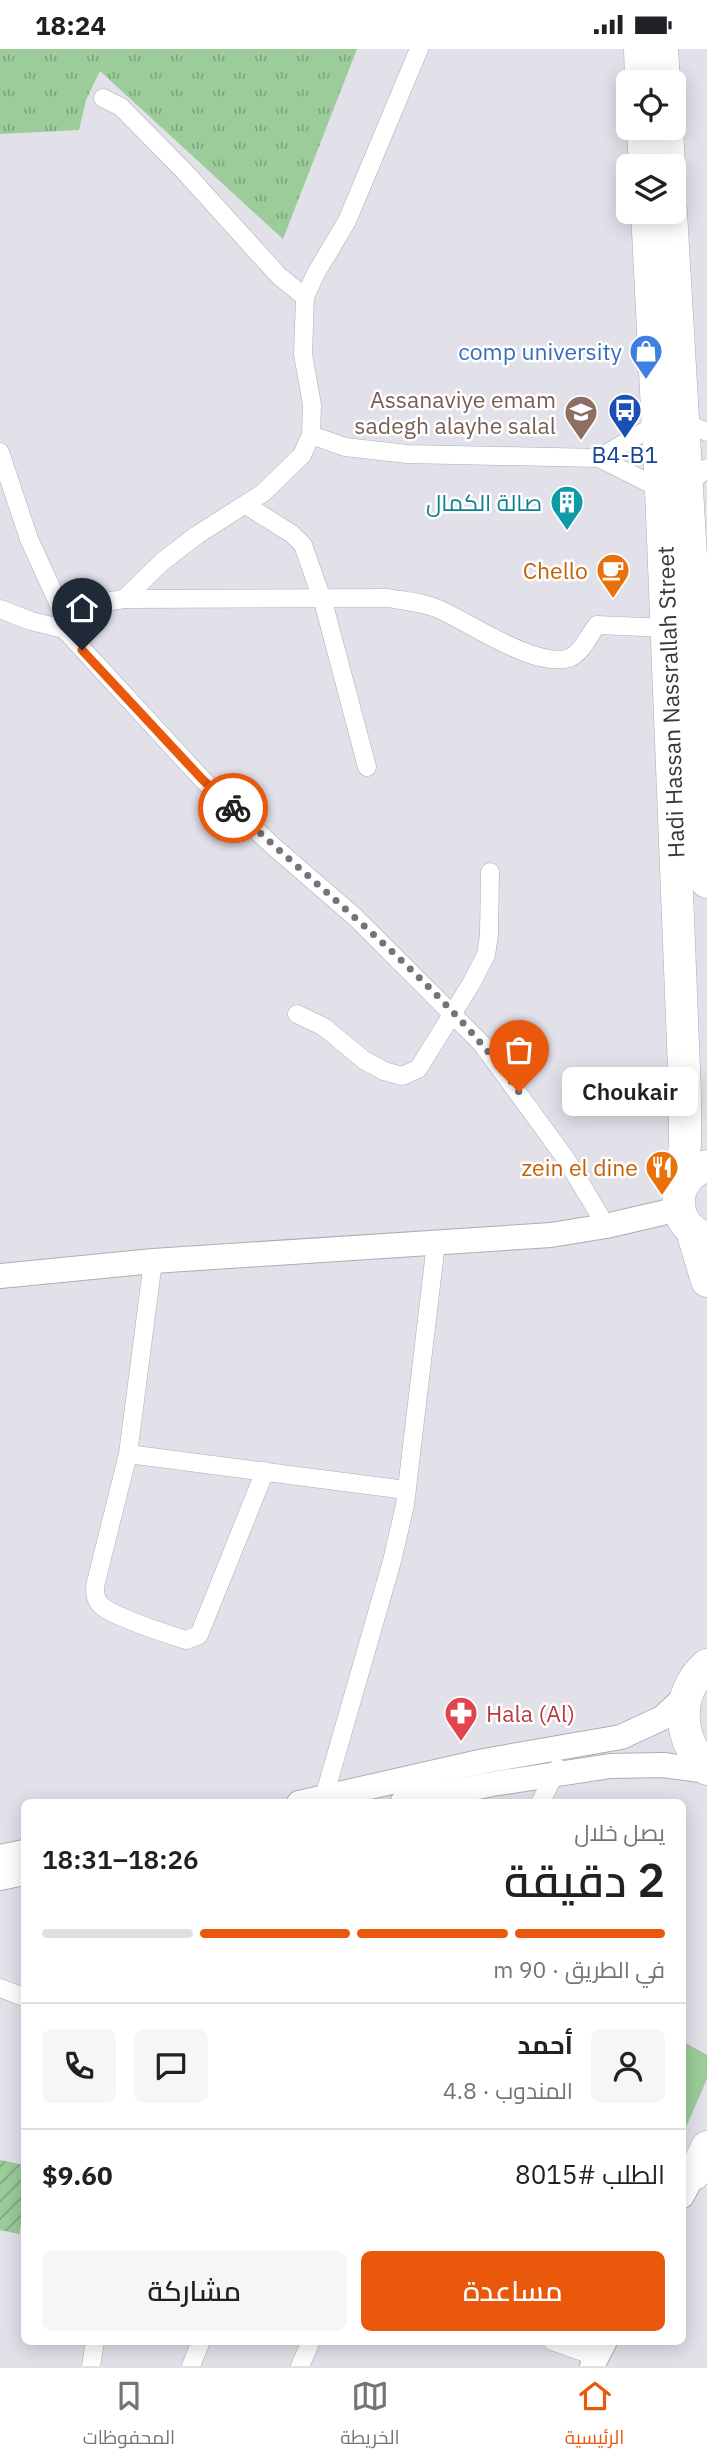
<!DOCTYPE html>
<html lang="ar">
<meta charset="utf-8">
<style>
body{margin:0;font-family:"IBM Plex Sans",Cairo,sans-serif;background:#f6f6f6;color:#202124;direction:rtl;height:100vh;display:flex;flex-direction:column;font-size:26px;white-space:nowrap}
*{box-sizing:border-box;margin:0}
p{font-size:23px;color:#757577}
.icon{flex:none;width:38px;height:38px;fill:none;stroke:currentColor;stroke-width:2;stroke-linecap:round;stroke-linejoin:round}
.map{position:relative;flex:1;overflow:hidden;direction:ltr}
.drawer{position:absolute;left:21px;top:1750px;width:665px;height:546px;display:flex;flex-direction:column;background:#fff;border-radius:10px;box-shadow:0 4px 18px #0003;direction:rtl}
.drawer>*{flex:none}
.tools{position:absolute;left:616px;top:21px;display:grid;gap:14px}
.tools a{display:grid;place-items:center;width:70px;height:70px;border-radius:10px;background:#fff;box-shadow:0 4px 18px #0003;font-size:35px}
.pin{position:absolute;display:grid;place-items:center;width:60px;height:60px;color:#fff;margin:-72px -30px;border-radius:50% 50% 50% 0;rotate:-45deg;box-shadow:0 0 7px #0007}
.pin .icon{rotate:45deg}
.courier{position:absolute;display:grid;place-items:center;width:70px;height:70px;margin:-35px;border:5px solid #ea580c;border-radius:50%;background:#fff;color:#222;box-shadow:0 2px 9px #0007}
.bubble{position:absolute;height:49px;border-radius:10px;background:#fff;box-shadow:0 4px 18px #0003;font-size:23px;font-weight:600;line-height:49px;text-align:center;direction:rtl}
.overview em{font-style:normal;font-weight:600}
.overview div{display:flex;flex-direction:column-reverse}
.overview{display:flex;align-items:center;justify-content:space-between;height:119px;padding:0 21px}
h1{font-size:46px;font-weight:600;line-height:52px}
.bar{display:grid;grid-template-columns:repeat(4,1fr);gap:10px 7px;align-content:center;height:84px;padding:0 21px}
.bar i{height:9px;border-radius:5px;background:#e0e0e0}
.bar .on{background:#ea580c}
.bar p{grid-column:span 4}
.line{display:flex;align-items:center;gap:18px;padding:0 21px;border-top:2px solid #e0e0e0}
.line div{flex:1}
.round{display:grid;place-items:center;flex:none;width:74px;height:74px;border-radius:10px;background:#f6f6f6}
.button{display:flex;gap:14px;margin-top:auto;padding:14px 21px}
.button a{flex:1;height:80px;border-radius:10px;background:#ea580c;color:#fff;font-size:28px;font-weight:600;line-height:80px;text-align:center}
.button a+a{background:#f6f6f6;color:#202124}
.status{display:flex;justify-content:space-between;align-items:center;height:49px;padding:0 35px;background:#fff;direction:ltr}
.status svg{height:19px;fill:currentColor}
.menu{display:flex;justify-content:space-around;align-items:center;height:98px;border-top:2px solid #e0e0e0;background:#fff;font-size:19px;color:#757577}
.menu a{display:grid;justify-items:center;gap:4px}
.menu .on{color:#ea580c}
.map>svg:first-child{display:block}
</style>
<div class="status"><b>18:24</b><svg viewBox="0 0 49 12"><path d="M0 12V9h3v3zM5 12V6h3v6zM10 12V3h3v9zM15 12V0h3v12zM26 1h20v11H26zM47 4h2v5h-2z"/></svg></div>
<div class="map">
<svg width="707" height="2317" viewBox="0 0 707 2317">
<defs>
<pattern id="grass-tufts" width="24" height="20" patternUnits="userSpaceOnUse" patternTransform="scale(1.75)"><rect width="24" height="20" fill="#9bcc9a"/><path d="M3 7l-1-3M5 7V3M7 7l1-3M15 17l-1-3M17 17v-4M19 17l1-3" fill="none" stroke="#7fa77f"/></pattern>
<pattern id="garden-furrows" width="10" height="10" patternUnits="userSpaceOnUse" patternTransform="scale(1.75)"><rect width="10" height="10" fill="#9bcc9a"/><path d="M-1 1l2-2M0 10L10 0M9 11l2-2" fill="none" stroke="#7fa77f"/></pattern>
</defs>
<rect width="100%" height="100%" fill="#e2e0e9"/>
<!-- grass -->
<polygon fill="url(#grass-tufts)" points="0,0 357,0 283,190 100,22 86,51 79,81 0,85"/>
<!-- garden -->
<polygon fill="url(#garden-furrows)" points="0,2111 24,2116 24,2161 19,2185 0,2181"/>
<!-- pitch -->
<polygon fill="#9bcc9a" points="682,1992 707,2006 707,2030 687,2076 683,2074"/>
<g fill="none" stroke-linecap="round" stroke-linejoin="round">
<defs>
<g id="street">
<polyline points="103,49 121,58 183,121 279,227 305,248"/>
<polyline points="311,386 345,398 407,405 599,409 661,440 686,437 707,419"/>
<polyline points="0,403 29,490 61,560 64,580 202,730 273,797 355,868 482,995 566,1110 606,1177"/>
<polyline points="599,409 657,375 683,373 707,383"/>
<polyline points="246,456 292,485 303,496 324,556 367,718"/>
<path d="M124 550 388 549C404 552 421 553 436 559 468 572 535 620 569 609 582 604 589 586 597 576L667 579"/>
<polyline points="0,560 31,572 64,580"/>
<polyline points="61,560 124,550 163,512 197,486 263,444 302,406 311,386 312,356 303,305 305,248 316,224 347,172 419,0"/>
<polyline points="297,965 324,978 364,1011 384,1022 402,1027 418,1020 471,935 486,906 489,886 490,823"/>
<path d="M153 1212 128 1405 96 1533C94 1543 95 1552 103 1558 118 1569 167 1585 186 1591L199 1586 265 1422"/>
<polyline points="128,1405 406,1441"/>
<polyline points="324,1748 392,1512 405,1456 436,1194"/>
<polyline points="540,1754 558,1719"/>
<polyline points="0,1939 24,1948"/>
<polyline points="552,2292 597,2308"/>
<polyline points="91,2317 95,2292"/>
<polyline points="191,2317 201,2292"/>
<polyline points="300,2317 311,2292"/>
</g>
<g id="secondary">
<polyline points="0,1227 153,1212 551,1186 606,1177 679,1160"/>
<polyline points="299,1754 484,1712 621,1688 662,1669 688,1645"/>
<polyline points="402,1754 492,1735 610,1717 663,1716 707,1722"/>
<polyline points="0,1808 24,1803"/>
<polyline points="0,1829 24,1824"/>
<polyline points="682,2147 694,2125"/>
<polyline points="592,2317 605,2292"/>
</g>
<g id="highway">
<polyline points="640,0 641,33"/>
<polyline points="662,0 664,33"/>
<polyline points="643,79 645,117"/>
<polyline points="667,79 669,117"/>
<polyline points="647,163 661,440 685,1046 685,1096 679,1143"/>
<polyline points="671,163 694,560 707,833"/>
<path d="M707 1117C670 1128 669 1178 707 1189"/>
<polyline points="692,1182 707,1232"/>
<path d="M707 1616C674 1645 678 1690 707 1720"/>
<polyline points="694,2125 707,2098"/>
</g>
</defs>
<!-- street casing -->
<use href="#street" stroke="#aeadb5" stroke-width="19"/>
<!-- secondary casing -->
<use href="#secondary" stroke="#aeadb5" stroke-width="26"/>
<!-- highway casing -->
<use href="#highway" stroke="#aeadb5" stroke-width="33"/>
<!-- street -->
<use href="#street" stroke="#fff" stroke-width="18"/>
<!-- secondary -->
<use href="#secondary" stroke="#fff" stroke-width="24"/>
<!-- highway -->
<use href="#highway" stroke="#fff" stroke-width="32"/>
</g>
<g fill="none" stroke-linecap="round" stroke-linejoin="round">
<!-- done -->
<path stroke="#747378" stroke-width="7" stroke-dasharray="0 12.6" d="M233 759C329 849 443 936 519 1043"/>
<!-- route -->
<polyline stroke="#ea580c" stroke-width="9" points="82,601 202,730 233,759"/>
</g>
<!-- icons -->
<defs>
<symbol id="shop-pin" viewBox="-11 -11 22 30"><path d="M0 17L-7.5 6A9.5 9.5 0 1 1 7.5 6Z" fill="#3f7fe0" stroke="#fff"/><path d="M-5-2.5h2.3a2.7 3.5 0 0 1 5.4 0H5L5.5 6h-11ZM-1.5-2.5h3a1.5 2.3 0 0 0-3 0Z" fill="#fff"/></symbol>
<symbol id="bus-pin" viewBox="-11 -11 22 30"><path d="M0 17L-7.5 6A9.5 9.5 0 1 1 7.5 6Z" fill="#1a4fb4" stroke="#fff"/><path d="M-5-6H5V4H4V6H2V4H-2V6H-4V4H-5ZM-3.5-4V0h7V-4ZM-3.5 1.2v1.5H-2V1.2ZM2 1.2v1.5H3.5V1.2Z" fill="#fff"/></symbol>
<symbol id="school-pin" viewBox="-11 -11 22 30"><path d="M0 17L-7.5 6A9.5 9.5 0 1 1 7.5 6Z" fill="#8d6e63" stroke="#fff"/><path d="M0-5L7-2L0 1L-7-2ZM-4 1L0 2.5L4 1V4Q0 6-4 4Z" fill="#fff"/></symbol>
<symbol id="building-pin" viewBox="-11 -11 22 30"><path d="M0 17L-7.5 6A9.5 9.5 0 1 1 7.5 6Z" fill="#0f9aa8" stroke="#fff"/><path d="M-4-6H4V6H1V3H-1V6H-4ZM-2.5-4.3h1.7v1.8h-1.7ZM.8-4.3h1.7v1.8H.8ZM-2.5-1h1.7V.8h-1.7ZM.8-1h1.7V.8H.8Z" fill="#fff"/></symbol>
<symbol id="cafe-pin" viewBox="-11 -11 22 30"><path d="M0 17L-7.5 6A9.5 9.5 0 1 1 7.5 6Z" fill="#e8710a" stroke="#fff"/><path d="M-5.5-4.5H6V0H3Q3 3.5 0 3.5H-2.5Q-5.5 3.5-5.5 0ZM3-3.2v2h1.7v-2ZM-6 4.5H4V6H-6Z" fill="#fff"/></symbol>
<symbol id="restaurant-pin" viewBox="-11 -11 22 30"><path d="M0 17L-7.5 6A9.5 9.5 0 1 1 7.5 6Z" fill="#e8710a" stroke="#fff"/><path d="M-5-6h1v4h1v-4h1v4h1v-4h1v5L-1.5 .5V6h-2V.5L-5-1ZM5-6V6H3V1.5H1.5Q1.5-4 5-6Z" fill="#fff"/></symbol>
<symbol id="pharmacy-pin" viewBox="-11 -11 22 30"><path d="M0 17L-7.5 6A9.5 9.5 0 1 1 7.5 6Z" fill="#e0444e" stroke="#fff"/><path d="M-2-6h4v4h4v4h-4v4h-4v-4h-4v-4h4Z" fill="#fff"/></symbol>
</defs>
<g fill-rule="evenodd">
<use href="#shop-pin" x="627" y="283" width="38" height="52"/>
<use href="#bus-pin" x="606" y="342" width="38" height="52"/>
<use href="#school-pin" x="562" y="344" width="38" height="52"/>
<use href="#building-pin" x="548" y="434" width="38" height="52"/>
<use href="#cafe-pin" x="594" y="502" width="38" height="52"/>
<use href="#restaurant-pin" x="643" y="1099" width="38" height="52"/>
<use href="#pharmacy-pin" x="442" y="1645" width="38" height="52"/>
</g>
<g text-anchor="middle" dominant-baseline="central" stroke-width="5" stroke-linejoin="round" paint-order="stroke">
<!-- shop labels -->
<g font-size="23" fill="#366cbe" stroke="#fff" text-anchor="end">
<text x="622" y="302">comp university</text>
</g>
<!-- education labels -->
<g font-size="23" fill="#785e54" stroke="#fff" text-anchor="end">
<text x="556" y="350">Assanaviye emam<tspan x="556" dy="26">sadegh alayhe salal</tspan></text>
</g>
<!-- transit labels -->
<g font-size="23" fill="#164399" stroke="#fff">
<text x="625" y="405">B4-B1</text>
</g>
<!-- culture labels -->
<g font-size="23" fill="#0d838f" stroke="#fff" text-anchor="end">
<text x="542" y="453">صالة الكمال</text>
</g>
<!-- food labels -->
<g font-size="23" fill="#c56008" stroke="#fff" text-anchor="end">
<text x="588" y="521">Chello</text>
<text x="638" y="1118">zein el dine</text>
</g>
<!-- street labels -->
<g font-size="23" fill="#39383b" stroke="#fff">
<text transform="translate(670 653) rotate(-92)">Hadi Hassan Nassrallah Street</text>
</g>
<!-- health labels -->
<g font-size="23" fill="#be3a42" stroke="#fff" text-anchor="start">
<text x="486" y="1664">Hala (Al)</text>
</g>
</g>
</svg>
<div class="tools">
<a><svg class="icon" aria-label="locate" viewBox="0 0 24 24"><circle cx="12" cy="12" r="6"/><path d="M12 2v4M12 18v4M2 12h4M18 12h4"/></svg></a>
<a><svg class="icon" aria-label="layers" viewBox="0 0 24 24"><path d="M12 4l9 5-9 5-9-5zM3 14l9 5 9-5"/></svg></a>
</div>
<div class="pin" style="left:519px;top:1043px;background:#ea580c"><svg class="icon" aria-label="bag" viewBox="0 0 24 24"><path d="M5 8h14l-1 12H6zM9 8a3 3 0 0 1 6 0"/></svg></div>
<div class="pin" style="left:82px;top:601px;background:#1f2937"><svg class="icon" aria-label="home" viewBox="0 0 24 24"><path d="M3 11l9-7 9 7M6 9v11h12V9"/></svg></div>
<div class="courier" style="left:233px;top:759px"><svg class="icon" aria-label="bike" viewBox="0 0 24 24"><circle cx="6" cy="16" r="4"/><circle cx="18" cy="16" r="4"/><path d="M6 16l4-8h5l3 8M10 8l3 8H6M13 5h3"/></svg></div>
<div class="bubble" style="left:562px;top:1018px;width:136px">Choukair</div>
<section class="drawer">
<div class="overview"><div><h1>2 دقيقة</h1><p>يصل خلال</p></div><em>18:26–18:31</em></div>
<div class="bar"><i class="on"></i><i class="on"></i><i class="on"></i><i></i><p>في الطريق · 90 m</p></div>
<div class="line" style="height:126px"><a class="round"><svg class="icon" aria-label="person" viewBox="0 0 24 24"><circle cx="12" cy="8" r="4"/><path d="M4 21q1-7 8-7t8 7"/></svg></a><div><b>أحمد</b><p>المندوب · 4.8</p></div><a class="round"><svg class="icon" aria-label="chat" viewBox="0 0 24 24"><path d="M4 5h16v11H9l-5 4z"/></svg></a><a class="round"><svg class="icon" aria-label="phone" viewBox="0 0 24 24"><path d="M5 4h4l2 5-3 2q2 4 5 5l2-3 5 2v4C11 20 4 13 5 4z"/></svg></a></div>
<div class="line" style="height:91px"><div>الطلب #8015</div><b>$9.60</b></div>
<div class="button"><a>مساعدة</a><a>مشاركة</a></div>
</section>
</div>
<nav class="menu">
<a class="on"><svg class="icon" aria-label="home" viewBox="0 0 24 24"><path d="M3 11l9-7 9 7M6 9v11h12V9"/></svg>الرئيسية</a>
<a><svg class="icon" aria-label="map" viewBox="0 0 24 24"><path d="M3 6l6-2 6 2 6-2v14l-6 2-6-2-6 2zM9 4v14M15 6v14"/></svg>الخريطة</a>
<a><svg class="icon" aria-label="saved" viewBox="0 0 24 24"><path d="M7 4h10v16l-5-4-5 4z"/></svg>المحفوظات</a>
</nav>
